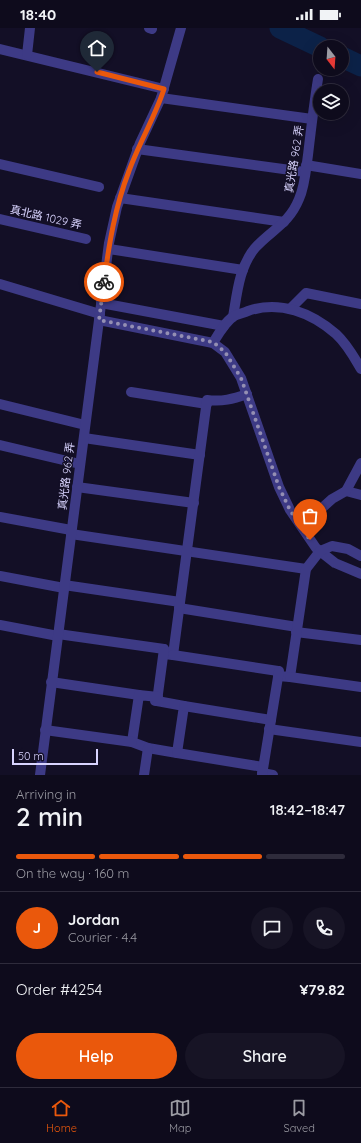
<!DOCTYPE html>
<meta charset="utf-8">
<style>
body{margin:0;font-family:Quicksand,"Noto Sans SC",sans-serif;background:#171425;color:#f1f3f6;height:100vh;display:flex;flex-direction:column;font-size:15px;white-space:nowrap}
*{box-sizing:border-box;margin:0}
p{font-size:13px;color:#9b9ba3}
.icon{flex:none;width:22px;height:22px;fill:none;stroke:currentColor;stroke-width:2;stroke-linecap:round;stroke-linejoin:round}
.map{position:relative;height:747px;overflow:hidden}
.details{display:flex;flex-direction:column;background:#0e0b1c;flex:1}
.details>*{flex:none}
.needle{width:26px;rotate:163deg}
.tools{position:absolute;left:313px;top:12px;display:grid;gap:8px}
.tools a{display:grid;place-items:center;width:36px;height:36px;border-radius:50%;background:#0e0b1c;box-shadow:0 4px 16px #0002,0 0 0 1px #2e2b3b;font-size:20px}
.scale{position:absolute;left:12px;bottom:10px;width:86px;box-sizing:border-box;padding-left:4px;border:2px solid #d9d4ff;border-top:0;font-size:11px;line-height:14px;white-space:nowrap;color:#d9d4ff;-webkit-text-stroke:3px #130f26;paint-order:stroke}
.pin{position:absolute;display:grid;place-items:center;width:34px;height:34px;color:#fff;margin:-41px -17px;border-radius:50% 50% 50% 0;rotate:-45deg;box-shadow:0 0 4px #0007}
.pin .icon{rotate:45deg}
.courier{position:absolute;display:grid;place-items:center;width:40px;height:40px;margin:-20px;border:3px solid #ea580c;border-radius:50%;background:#fff;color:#222;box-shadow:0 1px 5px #0007}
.overview em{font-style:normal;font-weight:600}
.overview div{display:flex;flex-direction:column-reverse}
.overview{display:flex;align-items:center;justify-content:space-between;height:68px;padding:0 16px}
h1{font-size:26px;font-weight:600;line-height:30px}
.bar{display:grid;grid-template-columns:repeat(4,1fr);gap:6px 4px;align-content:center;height:48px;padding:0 16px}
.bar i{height:5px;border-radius:3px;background:#2e2b3b}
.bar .selected{background:#ea580c}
.bar p{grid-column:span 4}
.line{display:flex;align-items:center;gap:10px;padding:0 16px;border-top:1px solid #2e2b3b}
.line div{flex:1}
.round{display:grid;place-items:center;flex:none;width:42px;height:42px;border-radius:21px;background:#171425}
.cta{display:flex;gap:8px;margin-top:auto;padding:8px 16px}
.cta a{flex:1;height:46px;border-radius:24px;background:#ea580c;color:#fff;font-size:16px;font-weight:600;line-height:46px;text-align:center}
.cta a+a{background:#171425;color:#f1f3f6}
.status{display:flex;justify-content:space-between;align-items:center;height:28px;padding:0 20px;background:#0e0b1c;direction:ltr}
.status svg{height:11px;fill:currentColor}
.dock{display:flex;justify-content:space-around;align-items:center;height:56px;border-top:1px solid #2e2b3b;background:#0e0b1c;font-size:11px;color:#9b9ba3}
.dock a{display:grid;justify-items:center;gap:2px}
.dock .selected{color:#ea580c}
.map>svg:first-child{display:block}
</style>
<div class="status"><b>18:40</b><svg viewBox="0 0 49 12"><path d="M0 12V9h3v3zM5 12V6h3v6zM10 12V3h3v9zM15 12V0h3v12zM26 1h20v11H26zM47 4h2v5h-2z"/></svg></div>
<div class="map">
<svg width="361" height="747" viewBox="0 0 361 747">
<rect width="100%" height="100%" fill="#130f26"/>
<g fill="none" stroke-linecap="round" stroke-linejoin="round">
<!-- river -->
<g stroke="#0c2248" stroke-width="21">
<polyline points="280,0 320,19"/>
<polyline points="342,29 361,38"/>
</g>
<!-- minor -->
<g stroke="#3d3a85" stroke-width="10">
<polyline points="149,0 152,1"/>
<polyline points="0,21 164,61"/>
<polyline points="27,27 30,0"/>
<polyline points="161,70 312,91"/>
<polyline points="137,121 305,144"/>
<polyline points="0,136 99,159"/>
<polyline points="306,137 361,146"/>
<polyline points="120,170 284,194"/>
<polyline points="0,191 86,211"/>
<polyline points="109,221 243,242"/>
<polyline points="0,256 100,286"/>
<polyline points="101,275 224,298"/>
<polyline points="290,281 306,265 361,276"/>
<path d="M233 289C237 266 239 239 255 220 271 202 289 196 299 171 305 158 306 141 308 127 311 101 314 76 318 51"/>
<polyline points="99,292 213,315 225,324 241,350 279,459 290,482 316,520 335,535 361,546"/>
<path d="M213 315C219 305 225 294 234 288 238 286 244 285 248 283 280 272 312 285 336 306 347 316 354 329 361 341"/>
<polyline points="131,364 207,376"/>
<polyline points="0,376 85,397"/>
<polyline points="84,410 200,427"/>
<polyline points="0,417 80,436"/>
<polyline points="77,459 194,475"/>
<polyline points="346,463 361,467"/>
<polyline points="0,489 71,502"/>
<polyline points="305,503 322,480 332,471 346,463 361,435"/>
<polyline points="71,506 306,541"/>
<polyline points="0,548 64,560"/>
<polyline points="64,557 180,574"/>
<polyline points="179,580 297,599"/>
<polyline points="0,597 58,608"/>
<polyline points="296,604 361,612"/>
<polyline points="58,606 164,621"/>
<path d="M164 626 173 627 207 372C222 374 233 371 247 366"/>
<polyline points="173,627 278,643"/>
<polyline points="278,648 290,649 306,541 320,523 332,518 348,521 361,528"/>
<polyline points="290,649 361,659"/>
<polyline points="51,654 139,667"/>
<polyline points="155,673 157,673 164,621"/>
<polyline points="157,673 184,678 177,725 148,720 132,714 139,667 158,669"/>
<polyline points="184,678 271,692"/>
<polyline points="269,701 361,714"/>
<polyline points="45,702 132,714"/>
<polyline points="177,725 263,739"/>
<polyline points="262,745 273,747"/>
<polyline points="40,747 109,215 117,179 140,115 161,70 181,0"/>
<polyline points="144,747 148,720"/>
<polyline points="262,747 279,643"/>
</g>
</g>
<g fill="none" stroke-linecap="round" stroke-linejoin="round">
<!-- done -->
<polyline stroke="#948fb3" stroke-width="4" stroke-dasharray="0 7.2" points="104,254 99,292 213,314 225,324 241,350 279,459 290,482 310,512"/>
<!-- route -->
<path stroke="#ea580c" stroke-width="5" d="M97 44 164 61C155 89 139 115 129 143 115 179 109 216 104 254"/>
</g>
<g text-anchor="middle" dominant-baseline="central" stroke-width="3" stroke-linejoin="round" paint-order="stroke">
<!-- street labels -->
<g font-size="11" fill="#d9d4ff" stroke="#130f26">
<text transform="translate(294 131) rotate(-81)">真光路 962 弄</text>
<text transform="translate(46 189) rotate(13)">真北路 1029 弄</text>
<text transform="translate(66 448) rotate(-83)">真光路 962 弄</text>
</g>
</g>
</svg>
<div class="tools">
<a><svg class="needle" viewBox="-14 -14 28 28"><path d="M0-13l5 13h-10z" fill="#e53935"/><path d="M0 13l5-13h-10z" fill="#9b9ba3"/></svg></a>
<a><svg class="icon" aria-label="layers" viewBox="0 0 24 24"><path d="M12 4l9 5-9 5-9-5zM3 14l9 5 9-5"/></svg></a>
</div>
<div class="scale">50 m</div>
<div class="pin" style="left:310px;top:512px;background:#ea580c"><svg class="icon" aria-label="bag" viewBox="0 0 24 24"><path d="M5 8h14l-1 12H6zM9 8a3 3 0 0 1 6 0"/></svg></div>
<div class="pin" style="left:97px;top:44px;background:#1f2937"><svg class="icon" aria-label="home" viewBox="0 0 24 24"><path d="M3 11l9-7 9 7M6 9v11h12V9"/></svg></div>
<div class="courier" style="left:104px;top:254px"><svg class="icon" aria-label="bike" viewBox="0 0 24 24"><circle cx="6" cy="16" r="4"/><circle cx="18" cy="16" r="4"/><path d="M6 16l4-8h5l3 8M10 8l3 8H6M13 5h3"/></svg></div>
</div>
<section class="details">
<div class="overview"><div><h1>2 min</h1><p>Arriving in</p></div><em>18:42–18:47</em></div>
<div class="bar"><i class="selected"></i><i class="selected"></i><i class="selected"></i><i></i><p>On the way · 160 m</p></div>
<div class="line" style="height:72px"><b class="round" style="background:#ea580c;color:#fff">J</b><div><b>Jordan</b><p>Courier · 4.4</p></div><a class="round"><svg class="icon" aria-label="chat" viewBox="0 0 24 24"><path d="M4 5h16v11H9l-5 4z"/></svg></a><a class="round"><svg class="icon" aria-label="phone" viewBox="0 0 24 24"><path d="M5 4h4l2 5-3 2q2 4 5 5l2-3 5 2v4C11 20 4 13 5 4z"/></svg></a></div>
<div class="line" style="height:52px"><div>Order #4254</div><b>¥79.82</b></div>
<div class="cta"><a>Help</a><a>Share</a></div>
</section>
<nav class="dock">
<a class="selected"><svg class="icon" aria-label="home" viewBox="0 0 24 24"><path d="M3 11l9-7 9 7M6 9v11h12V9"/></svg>Home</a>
<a><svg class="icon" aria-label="map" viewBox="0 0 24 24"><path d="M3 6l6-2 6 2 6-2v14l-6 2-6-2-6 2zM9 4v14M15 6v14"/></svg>Map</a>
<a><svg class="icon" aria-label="saved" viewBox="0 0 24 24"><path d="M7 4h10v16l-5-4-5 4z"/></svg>Saved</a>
</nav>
